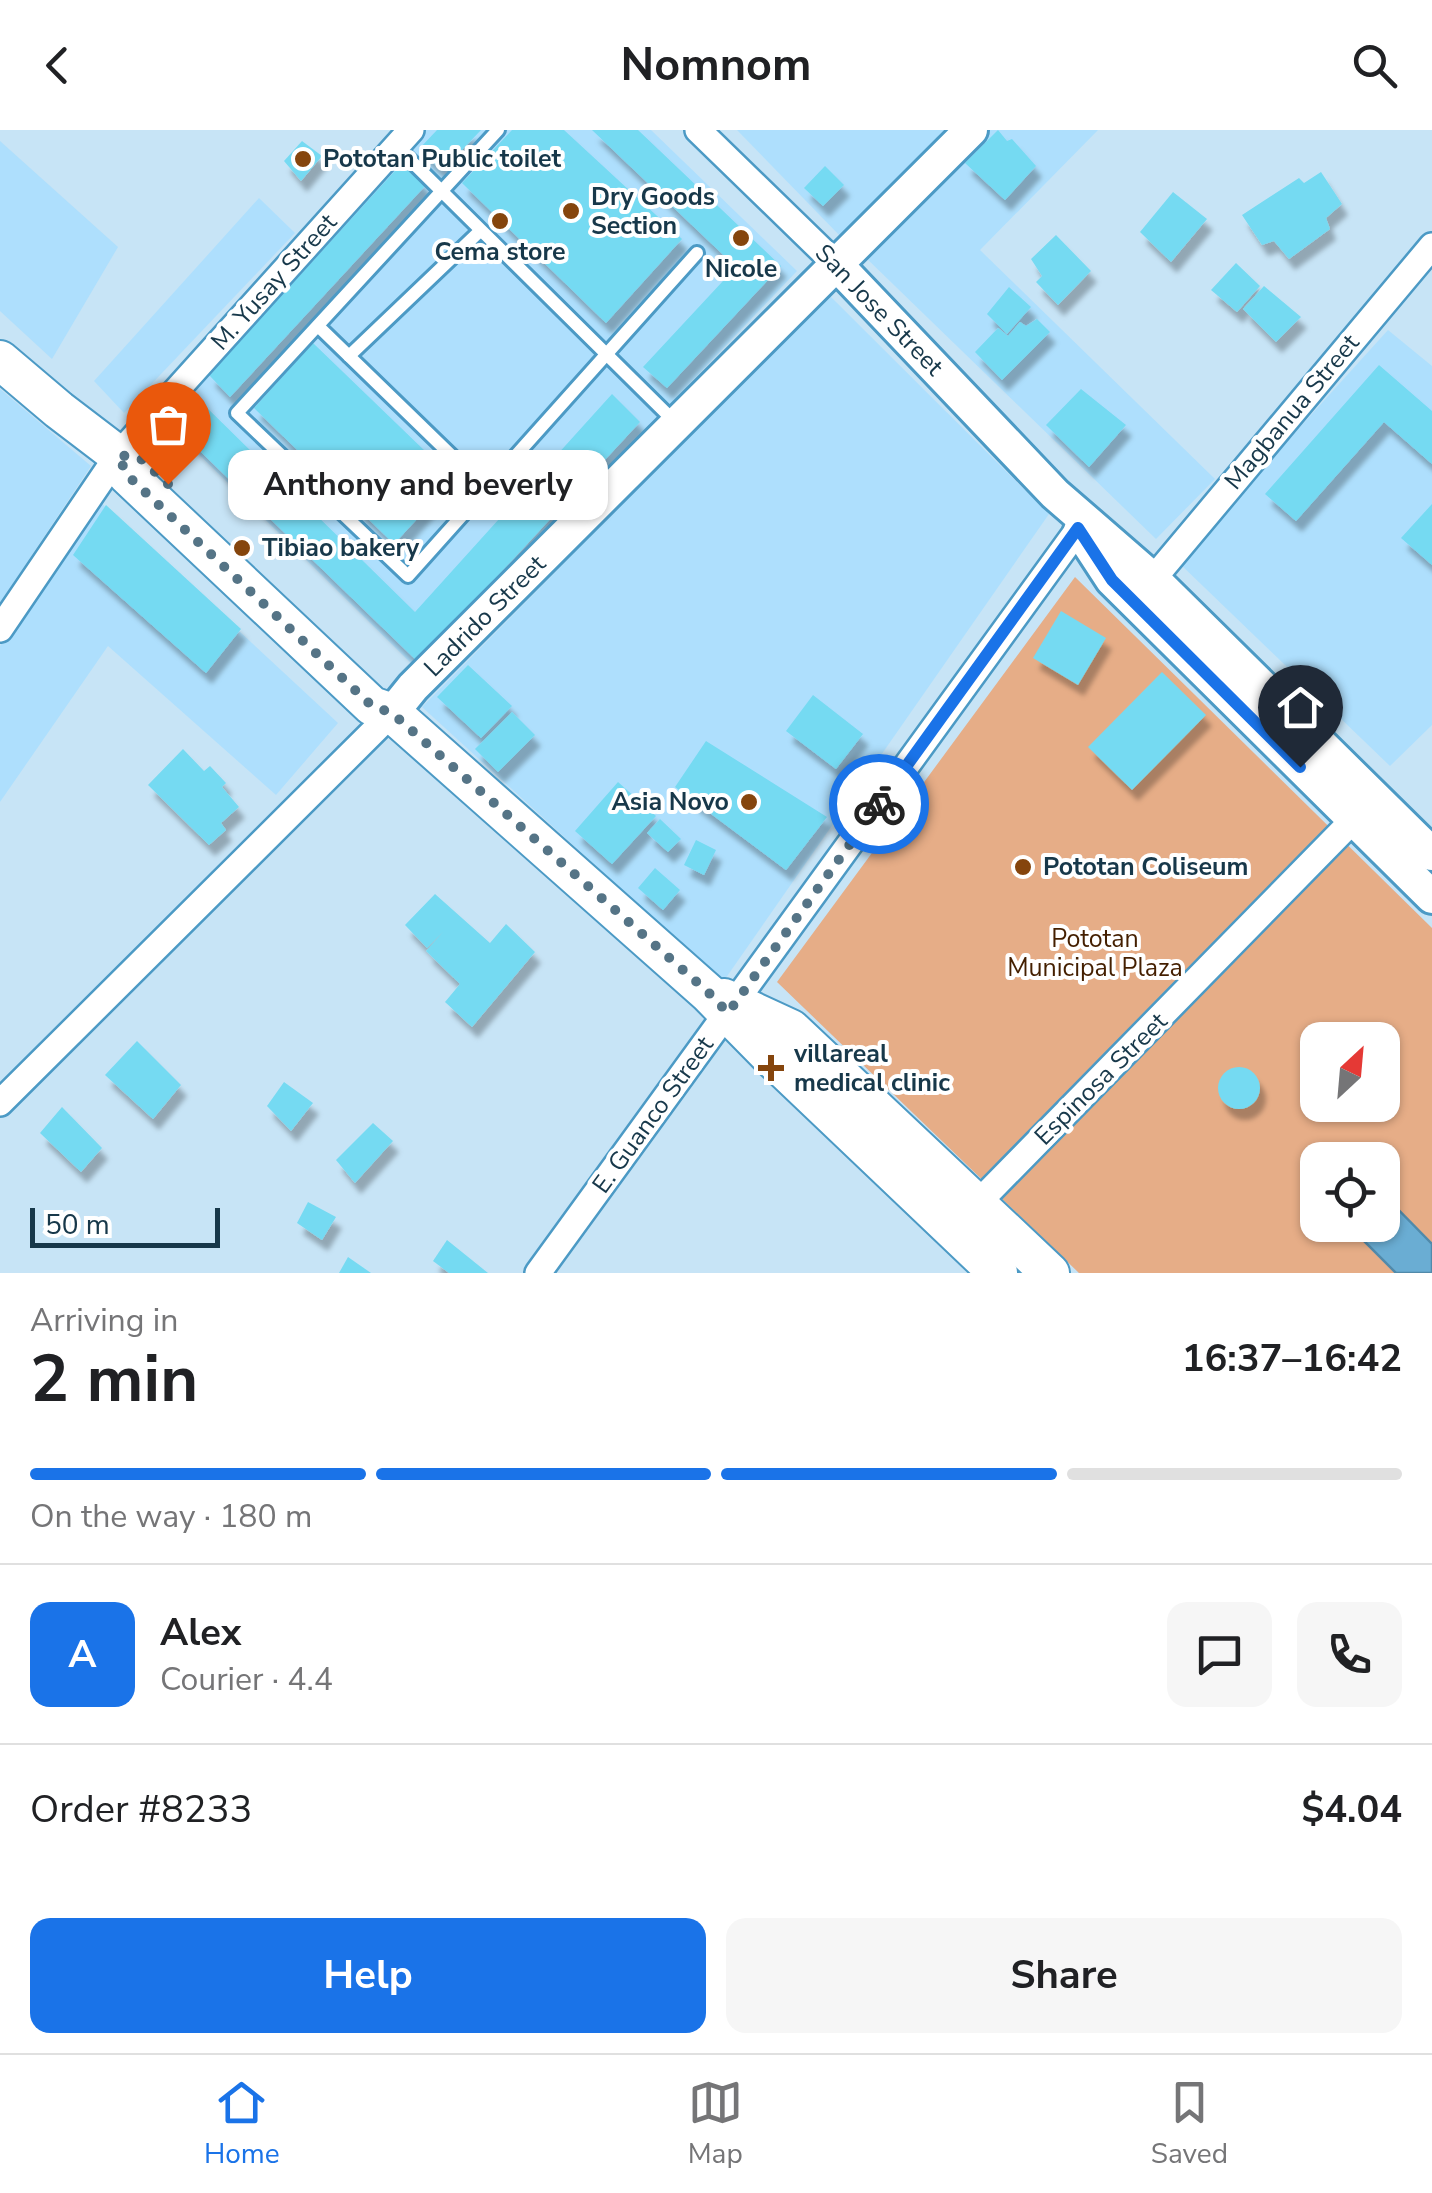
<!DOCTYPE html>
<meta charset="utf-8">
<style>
body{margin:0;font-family:"Nunito Sans",sans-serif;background:#f6f6f6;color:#202124;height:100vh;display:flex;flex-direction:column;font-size:38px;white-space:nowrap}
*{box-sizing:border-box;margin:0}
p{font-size:32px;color:#757577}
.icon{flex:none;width:55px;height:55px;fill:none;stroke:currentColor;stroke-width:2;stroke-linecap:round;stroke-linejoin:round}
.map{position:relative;height:1143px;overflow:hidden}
.drawer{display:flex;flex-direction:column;background:#fff;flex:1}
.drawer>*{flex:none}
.needle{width:65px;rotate:26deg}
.controls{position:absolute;left:1300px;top:892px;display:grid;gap:20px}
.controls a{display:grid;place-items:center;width:100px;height:100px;border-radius:20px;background:#fff;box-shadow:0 2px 8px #0004;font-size:50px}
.scale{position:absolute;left:30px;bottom:25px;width:190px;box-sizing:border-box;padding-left:10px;border:5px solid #17384a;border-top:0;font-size:28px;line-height:35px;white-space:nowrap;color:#17384a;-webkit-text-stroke:8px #fff;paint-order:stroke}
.pin{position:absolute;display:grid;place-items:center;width:85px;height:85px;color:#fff;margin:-102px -42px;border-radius:50% 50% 50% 0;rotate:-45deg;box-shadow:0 0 10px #0007}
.pin .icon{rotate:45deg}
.courier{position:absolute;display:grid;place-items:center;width:100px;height:100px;margin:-50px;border:8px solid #1a73e8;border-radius:50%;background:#fff;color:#222;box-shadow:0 2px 12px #0007}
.bubble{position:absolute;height:70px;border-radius:20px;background:#fff;box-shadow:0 2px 8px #0004;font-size:32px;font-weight:700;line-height:70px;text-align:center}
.head em{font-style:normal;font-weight:700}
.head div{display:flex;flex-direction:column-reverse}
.head{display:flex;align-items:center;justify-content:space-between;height:170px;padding:0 30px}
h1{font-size:65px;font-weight:700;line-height:75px}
.bar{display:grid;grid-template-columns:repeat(4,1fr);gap:15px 10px;align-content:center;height:120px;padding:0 30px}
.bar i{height:12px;border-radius:8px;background:#e0e0e0}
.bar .active{background:#1a73e8}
.bar p{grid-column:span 4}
.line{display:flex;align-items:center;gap:25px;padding:0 30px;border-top:2px solid #e0e0e0}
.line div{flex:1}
.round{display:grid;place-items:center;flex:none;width:105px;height:105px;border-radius:20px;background:#f6f6f6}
.cta{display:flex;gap:20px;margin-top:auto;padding:20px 30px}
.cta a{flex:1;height:115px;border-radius:20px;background:#1a73e8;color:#fff;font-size:40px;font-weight:700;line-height:115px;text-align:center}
.cta a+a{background:#f6f6f6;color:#202124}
header{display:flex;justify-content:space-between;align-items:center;height:130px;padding:0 30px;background:#fff;font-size:45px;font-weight:700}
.tab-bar{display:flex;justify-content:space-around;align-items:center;height:140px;border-top:2px solid #e0e0e0;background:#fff;font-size:28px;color:#757577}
.tab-bar a{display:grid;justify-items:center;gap:5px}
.tab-bar .active{color:#1a73e8}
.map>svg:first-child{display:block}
</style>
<header><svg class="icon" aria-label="back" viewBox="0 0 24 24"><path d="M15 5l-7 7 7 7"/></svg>Nomnom<svg class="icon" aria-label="search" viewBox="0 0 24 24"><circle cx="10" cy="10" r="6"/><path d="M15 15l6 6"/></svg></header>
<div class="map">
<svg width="1432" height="1143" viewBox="0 0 1432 1143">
<defs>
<filter id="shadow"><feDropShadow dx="6" dy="11" stdDeviation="2.5" flood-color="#0004"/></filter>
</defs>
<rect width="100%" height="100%" fill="#c7e4f6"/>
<!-- built -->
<g fill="#aedffd">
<polygon points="424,0 651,0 797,141 417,539 160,286"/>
<polygon points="737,0 945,0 842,108"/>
<polygon points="989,0 1098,0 980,120 1215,349 1156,409 863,125"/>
<polygon points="0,11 118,117 52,229 0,181"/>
<polygon points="259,68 295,103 124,283 94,251"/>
<polygon points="829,165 1049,384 723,852 422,577"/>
<polygon points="1388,200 1432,236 1432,595 1390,636 1178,432"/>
<polygon points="0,259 91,336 0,473"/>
<polygon points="98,370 338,593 276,665 108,516 0,672 0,516"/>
</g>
<!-- green -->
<path fill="#e6ad87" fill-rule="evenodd" d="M1075 447 1432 798V1143H1079L777 852ZM1318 910H1382V975H1318ZM1318 1030H1382V1095H1318Z"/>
<!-- water -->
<polygon fill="#6aadd3" stroke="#518aaa" stroke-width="2.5" points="1383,1064 1432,1114 1432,1143 1396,1143 1348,1095 1382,1095"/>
<!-- building -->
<g fill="#75daf2" filter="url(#shadow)">
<polygon points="437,0 481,0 442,41 419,19"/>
<polygon points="512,0 564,0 682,109 606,193 462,53"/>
<polygon points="592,0 638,0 781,136 667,258 643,237 736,137"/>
<polygon points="998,0 1007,11 1012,9 1036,36 1005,70 965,33"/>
<polygon points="302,11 322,26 301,51 284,31"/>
<polygon points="403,32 426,55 230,267 209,245"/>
<polygon points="825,36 844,55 823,76 804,58"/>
<polygon points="1321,42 1342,74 1326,88 1330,99 1289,129 1274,111 1262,115 1242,85 1299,48 1304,53"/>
<polygon points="1173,62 1207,89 1171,132 1140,102"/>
<polygon points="1056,105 1091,141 1058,175 1036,152 1042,146 1031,129"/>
<polygon points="1236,133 1260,156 1237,182 1211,160"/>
<polygon points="1264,156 1301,187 1276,212 1243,179"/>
<polygon points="1009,157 1031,177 1007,204 987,184"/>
<polygon points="1037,189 1050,202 1002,250 975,222 998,198 1008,206 1020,192 1026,196"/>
<polygon points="313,213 454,349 394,414 254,278"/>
<polygon points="1379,235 1432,281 1432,334 1384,292 1296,391 1265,364"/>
<polygon points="1081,259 1126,295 1089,337 1046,295"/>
<polygon points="612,264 640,292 418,532 173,295 199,270 415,482"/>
<polygon points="1432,374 1432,435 1401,408"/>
<polygon points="106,375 241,499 206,543 73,425"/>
<polygon points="1061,481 1106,508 1078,555 1033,528"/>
<polygon points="468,535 512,576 481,608 437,567"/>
<polygon points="1162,542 1206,585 1132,660 1088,617"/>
<polygon points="813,565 863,604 836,639 786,601"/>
<polygon points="512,582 535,605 498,642 475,619"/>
<polygon points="706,611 827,687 786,740 675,657"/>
<polygon points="183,619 204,641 210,636 226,653 222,657 239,677 221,693 226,700 209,715 148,655"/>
<polygon points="618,652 656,686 612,734 575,701"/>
<polygon points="660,689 681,709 668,722 647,703"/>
<polygon points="696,710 716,720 704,745 684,735"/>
<polygon points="655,738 680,760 663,780 638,758"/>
<polygon points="435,764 490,813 506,794 535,822 472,897 445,872 460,854 426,821 443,802 427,818 405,795"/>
<polygon points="137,911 181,955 153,989 105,945"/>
<circle cx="1239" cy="958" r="21"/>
<polygon points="284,952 313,973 291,1001 267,976"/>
<polygon points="62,977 102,1018 81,1042 40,1003"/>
<polygon points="373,993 393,1011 355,1053 336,1030"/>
<polygon points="308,1072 336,1087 322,1110 297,1093"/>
<polygon points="447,1110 488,1143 449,1143 433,1131"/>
<polygon points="348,1127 371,1143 339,1143"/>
</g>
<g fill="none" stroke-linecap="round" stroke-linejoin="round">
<defs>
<g id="service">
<polyline points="498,0 237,283 408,446 697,123"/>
<polyline points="398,14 401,21 675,292"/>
<polyline points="318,196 486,359"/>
<polyline points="349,226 480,101"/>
</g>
<g id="minor">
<polyline points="698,0 837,135"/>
<polyline points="1153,449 1432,116"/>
<polyline points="0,499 118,325 411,0"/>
<polyline points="0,973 392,583"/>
<polyline points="968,1083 1364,679"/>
<polyline points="538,1143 1085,390"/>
</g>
<g id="tertiary">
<polyline points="837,135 1055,364 1153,449 1432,724"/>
<polyline points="1080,401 1112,450 1432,767"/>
<polyline points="392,583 413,557 971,0"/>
</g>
<g id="secondary">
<polyline points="0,230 59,280 118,325 140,328 143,331"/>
<polyline points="118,325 127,345 372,576 392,583 708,863 768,924 998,1143"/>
<polyline points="724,868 791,899 1050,1143"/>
</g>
</defs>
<!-- service casing -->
<use href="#service" stroke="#4c9ac5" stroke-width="18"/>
<!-- minor casing -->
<use href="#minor" stroke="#4c9ac5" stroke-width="30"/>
<!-- tertiary casing -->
<use href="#tertiary" stroke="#4c9ac5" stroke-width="38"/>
<!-- secondary casing -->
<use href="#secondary" stroke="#4c9ac5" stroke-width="42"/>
<!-- service -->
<use href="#service" stroke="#fff" stroke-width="12"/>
<!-- minor -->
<use href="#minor" stroke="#fff" stroke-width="25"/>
<!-- tertiary -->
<use href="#tertiary" stroke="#fff" stroke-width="32"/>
<!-- secondary -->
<use href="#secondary" stroke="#fff" stroke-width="38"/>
</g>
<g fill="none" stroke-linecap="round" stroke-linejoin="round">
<!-- done -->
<polyline stroke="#557486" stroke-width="10" stroke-dasharray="0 18" points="168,354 140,328 118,325 127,345 372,576 392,583 708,862 728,883 879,674"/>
<!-- route -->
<polyline stroke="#1a73e8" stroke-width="12" points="879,674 1078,398 1112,450 1300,637"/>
</g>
<!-- markers -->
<g fill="#85450d" stroke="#fff" stroke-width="4">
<circle cx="303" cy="29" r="10"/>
<circle cx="571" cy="81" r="10"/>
<circle cx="500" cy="91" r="10"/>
<circle cx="741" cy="108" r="10"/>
<circle cx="242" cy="418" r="10"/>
<circle cx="749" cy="672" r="10"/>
<circle cx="1023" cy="737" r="10"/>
<path d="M766 923h10v10h10v10h-10v10h-10v-10h-10v-10h10z"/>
</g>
<g text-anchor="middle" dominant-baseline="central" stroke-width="8" stroke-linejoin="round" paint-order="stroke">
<!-- poi labels -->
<g font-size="25" font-weight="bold" fill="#17384a" stroke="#fff" text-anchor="start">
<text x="323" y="29">Pototan Public toilet</text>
<text x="591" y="67">Dry Goods<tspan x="591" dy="29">Section</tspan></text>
<text x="500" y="122" text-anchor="middle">Cema store</text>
<text x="741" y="139" text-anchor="middle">Nicole</text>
<text x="262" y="418">Tibiao bakery</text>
<text x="729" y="672" text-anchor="end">Asia Novo</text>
<text x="1043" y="737">Pototan Coliseum</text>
<text x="794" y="924">villareal<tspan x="794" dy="29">medical clinic</tspan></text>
</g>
<!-- street labels -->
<g font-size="25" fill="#17384a" stroke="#fff">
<text transform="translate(274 152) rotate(-48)">M. Yusay Street</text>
<text transform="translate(879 180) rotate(46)">San Jose Street</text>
<text transform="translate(1292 282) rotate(-50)">Magbanua Street</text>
<text transform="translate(485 486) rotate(-45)">Ladrido Street</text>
<text transform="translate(1101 949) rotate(-45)">Espinosa Street</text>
<text transform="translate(653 985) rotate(-54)">E. Guanco Street</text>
</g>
<!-- park labels -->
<g font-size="25" fill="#441f00" stroke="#fff">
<text x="1095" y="809">Pototan<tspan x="1095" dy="29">Municipal Plaza</tspan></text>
</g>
</g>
</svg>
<div class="controls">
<a><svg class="needle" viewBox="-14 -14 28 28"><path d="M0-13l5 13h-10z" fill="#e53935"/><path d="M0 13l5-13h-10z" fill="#757577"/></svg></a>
<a><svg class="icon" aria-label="locate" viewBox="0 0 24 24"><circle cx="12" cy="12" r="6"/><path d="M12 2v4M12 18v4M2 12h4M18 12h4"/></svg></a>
</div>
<div class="scale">50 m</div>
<div class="pin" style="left:168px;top:354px;background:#ea580c"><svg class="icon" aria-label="bag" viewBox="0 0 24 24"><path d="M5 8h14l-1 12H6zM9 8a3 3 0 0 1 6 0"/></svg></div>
<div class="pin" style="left:1300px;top:637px;background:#1f2937"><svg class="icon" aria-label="home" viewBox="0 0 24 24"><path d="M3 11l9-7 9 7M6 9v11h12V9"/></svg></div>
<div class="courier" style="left:879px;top:674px"><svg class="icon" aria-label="bike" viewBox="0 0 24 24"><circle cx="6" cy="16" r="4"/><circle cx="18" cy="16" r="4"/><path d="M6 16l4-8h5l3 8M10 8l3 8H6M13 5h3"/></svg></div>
<div class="bubble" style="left:228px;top:320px;width:380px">Anthony and beverly</div>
</div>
<section class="drawer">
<div class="head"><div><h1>2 min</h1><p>Arriving in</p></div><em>16:37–16:42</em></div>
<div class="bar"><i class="active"></i><i class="active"></i><i class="active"></i><i></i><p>On the way · 180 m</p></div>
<div class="line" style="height:180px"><b class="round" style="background:#1a73e8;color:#fff">A</b><div><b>Alex</b><p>Courier · 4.4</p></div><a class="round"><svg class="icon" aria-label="chat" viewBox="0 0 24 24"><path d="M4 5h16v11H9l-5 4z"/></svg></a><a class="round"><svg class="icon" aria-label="phone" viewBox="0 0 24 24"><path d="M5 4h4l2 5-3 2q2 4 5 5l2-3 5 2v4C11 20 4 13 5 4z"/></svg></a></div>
<div class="line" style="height:130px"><div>Order #8233</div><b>$4.04</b></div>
<div class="cta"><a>Help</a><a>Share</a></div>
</section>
<nav class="tab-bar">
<a class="active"><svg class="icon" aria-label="home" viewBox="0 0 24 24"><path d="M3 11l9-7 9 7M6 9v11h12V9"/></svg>Home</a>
<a><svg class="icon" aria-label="map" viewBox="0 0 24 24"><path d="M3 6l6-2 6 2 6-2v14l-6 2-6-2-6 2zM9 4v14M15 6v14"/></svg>Map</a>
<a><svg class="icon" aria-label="saved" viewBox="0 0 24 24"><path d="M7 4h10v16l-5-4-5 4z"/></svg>Saved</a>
</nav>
